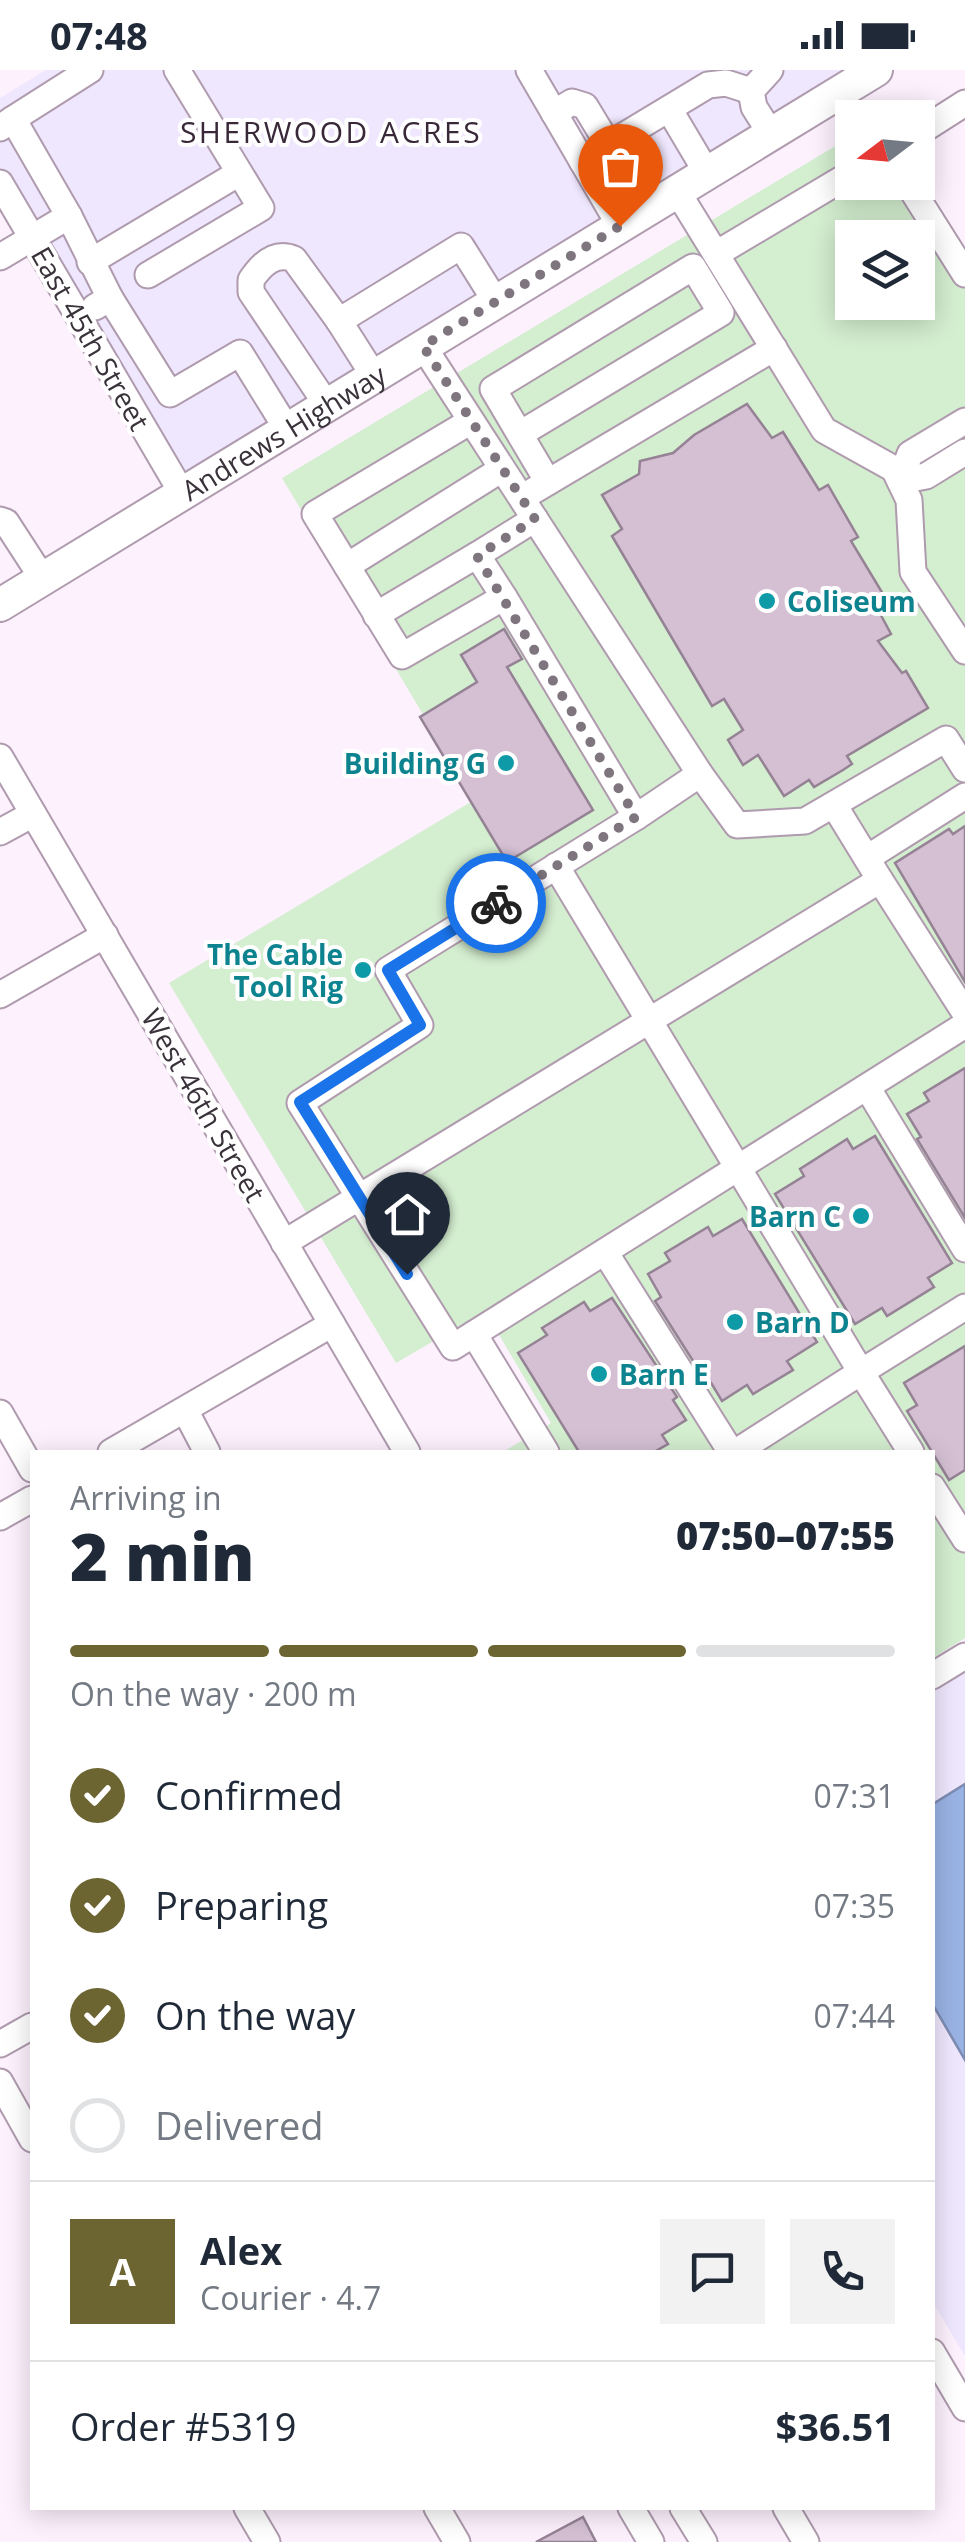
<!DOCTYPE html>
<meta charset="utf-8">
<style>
body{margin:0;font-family:"Open Sans",sans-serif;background:#f2f2f3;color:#1f2937;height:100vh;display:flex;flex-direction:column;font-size:38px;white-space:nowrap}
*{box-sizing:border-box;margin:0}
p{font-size:32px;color:#747a83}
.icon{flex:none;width:55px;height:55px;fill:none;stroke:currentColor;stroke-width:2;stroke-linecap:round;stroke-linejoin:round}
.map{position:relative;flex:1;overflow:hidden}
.sheet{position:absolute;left:30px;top:1380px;width:905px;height:1060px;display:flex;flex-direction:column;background:#fff;border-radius:0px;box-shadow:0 5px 25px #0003}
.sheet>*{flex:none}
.needle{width:65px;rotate:254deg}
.buttons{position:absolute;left:835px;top:30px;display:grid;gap:20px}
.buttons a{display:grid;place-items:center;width:100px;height:100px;border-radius:0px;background:#fff;box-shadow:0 5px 25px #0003;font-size:50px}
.pin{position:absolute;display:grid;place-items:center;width:85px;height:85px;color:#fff;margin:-102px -42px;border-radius:50% 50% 50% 0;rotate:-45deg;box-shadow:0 0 10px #0007}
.pin .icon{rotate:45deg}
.courier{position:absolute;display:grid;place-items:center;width:100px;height:100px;margin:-50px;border:8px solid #1a73e8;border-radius:50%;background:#fff;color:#222;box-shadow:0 2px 12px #0007}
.overview em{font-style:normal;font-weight:800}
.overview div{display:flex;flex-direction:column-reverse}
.overview{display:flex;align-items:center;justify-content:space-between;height:170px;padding:0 40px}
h1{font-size:65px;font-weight:800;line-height:75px}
.bar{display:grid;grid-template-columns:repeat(4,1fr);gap:15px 10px;align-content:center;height:120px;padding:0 40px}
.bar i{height:12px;border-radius:8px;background:#e0e1e3}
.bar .on{background:#6c6532}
.bar p{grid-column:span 4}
.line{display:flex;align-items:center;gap:25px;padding:0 40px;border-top:2px solid #e0e1e3}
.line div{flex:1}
.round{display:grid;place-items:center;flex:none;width:105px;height:105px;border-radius:0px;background:#f2f2f3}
ol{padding:0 40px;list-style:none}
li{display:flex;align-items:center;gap:30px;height:110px}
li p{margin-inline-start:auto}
li .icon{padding:10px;border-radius:50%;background:#6c6532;color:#fff;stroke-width:4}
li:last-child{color:#747a83}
li i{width:55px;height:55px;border:5px solid #e0e1e3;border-radius:50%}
.status{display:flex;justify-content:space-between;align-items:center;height:70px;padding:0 50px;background:#fff;direction:ltr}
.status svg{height:28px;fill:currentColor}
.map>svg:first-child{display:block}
</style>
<div class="status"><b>07:48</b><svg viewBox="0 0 49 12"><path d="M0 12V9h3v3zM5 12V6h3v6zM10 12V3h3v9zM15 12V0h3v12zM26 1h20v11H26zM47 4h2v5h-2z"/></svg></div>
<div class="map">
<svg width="965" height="2472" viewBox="0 0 965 2472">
<rect width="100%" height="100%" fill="#fef1fe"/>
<!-- commercial -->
<g fill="#efe7fd">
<polygon points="46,0 876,0 182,423 0,116 0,28"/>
<polygon points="965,1584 965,2286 932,2231 932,1604"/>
</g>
<!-- garden -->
<path fill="#d4eed0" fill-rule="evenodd" d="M852 66V112L904 113 965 214V1568L933 1588 932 1382H503L551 1353 485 1241 396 1293 169 913 474 730 282 408ZM852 168H918V232H852Z"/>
<!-- water -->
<polygon fill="#9ab3e5" stroke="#7d8cb2" stroke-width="2.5" points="965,1714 965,1990 933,1935 933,1734"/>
<!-- building -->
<g fill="#d4bfd3" stroke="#958295" stroke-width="2.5">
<polygon points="747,334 772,368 783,362 819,420 828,415 858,467 851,471 886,529 876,536 891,564 878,571 902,603 906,601 928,638 847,686 852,694 843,700 814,717 809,710 784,726 758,685 743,695 728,670 743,660 724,629 712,636 612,466 622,459 602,425 639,404 640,391 673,383 694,365"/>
<polygon points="504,559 522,589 507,597 593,740 507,792 420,647 477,612 461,585"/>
<polygon points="965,756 965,912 895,793 949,759 953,764"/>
<polygon points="965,998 965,1148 917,1069 921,1067 907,1044 929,1031 924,1023"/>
<polygon points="875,1066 952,1193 928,1208 934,1217 887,1246 882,1238 855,1254 775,1124 804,1106 800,1099 847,1069 853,1079"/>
<polygon points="742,1149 817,1272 787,1291 793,1300 753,1324 747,1315 722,1331 710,1311 707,1313 655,1231 661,1227 648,1204 670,1191 665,1183 708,1157 713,1166"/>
<polygon points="612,1228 677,1327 673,1330 686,1350 662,1365 668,1374 654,1382 579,1382 518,1283 547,1265 542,1258 584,1232 590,1241"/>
<polygon points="965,1276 965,1400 949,1410 907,1341 917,1335 904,1313"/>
<polygon points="583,2447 596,2472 536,2472"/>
</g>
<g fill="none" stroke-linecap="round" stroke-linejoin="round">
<defs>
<g id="minor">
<polyline points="529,0 620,156"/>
<polyline points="770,0 751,21 754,37 771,64"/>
<polyline points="669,39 707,103"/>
<polyline points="554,43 572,32 585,36 608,74"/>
<polyline points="13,49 90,0"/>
<polyline points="0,58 13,49 69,146 110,228 95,237"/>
<polyline points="918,63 965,33"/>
<polyline points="582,91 708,15 726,13 751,21"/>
<polyline points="907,112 965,204"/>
<polyline points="0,113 182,423"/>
<polyline points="677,121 824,360 894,399 909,430 913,502 965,581"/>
<polyline points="716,184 852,103"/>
<polyline points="0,187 69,146"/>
<polyline points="90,192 239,103"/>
<polyline points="148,205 261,138 177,0"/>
<polyline points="110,228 170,324 240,283 287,359"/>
<polyline points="423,276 700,704 737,755 805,751 946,669 965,699"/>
<polyline points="374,306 339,251 461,176 496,232"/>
<path d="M327 335 251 222V210C261 195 275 181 294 189L339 251"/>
<polyline points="965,351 910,384 900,411 926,406 965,382"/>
<polyline points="520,364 721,243 693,197 493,319 548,412"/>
<polyline points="533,421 774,278"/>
<polyline points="0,450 6,452 43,509"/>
<polyline points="477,485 535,449"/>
<polyline points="347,496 502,399"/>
<polyline points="504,527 636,747 700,704"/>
<polyline points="376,545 477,485 504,527 402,586 315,444 471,351"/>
<polyline points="0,687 407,1382"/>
<polyline points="636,747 388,900 420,955 300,1033 453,1277 965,955"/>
<polyline points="0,762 33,744"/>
<polyline points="867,788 965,726"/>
<polyline points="556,796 861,1302 965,1237"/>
<polyline points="880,810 965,943"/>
<polyline points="0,925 105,865"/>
<polyline points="867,1017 965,1179"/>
<polyline points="284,1173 880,810 834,735"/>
<polyline points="605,1182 731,1382"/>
<polyline points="474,1264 546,1382"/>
<polyline points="185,1340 207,1382"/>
<polyline points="0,1343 32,1399"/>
<polyline points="111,1382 332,1254"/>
<polyline points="736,1382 861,1302 911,1382"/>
<polyline points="932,1417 965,1469"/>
<polyline points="0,1447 32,1429"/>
<polyline points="932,1606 965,1586"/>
<polyline points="0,1974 32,1956"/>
<polyline points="0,2012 32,2069"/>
<polyline points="932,2282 965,2338"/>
<polyline points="247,2438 267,2472"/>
<polyline points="437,2438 457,2472"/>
<polyline points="631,2438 651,2472"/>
<polyline points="683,2438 704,2472"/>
<polyline points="786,2438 806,2472"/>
</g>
<g id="major">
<path id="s1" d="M0 535 876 0"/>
</g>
</defs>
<!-- minor casing -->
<use href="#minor" stroke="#af9aae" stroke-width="29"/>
<!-- major casing -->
<use href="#major" stroke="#af9aae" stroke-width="36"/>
<!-- minor -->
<use href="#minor" stroke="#fff" stroke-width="25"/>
<!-- major -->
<use href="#major" stroke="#fff" stroke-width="32"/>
</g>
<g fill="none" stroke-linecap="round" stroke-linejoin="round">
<!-- done -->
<polyline stroke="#7f757f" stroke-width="10" stroke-dasharray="0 18" points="496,833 636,747 477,486 535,449 423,276 620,156"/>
<!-- route -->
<polyline stroke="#1a73e8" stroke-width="12" points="407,1204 300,1032 420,955 388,900 496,833"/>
</g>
<!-- markers -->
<g fill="#0f9aa8" stroke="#fff" stroke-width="4">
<circle cx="767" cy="531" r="10"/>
<circle cx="506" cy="693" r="10"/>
<circle cx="363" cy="900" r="10"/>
<circle cx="861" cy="1146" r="10"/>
<circle cx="735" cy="1252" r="10"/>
<circle cx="599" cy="1304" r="10"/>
</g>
<g text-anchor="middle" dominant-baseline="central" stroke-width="8" stroke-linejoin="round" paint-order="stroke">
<!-- street labels -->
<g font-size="28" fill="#3a323a" stroke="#fff">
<text transform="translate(91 268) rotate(60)">East 45th Street</text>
<text stroke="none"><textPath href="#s1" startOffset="332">Andrews Highway</textPath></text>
<text transform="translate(204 1035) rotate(60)">West 46th Street</text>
</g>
<!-- culture labels -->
<g font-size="28" font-weight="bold" fill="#0d838f" stroke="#fff" text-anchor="start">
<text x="787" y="531">Coliseum</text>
<text x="486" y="693" text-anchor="end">Building G</text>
<text x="343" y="884" text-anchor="end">The Cable<tspan x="343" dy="32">Tool Rig</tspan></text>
<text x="841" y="1146" text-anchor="end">Barn C</text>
<text x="755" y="1252">Barn D</text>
<text x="619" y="1304">Barn E</text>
</g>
<!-- neighbourhood labels -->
<g font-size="30" letter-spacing="2.5" fill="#382838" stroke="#fff">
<text x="331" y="61">SHERWOOD ACRES</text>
</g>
</g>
</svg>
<div class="buttons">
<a><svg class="needle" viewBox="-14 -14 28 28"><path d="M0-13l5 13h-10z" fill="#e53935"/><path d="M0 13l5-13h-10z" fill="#747a83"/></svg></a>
<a><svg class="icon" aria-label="layers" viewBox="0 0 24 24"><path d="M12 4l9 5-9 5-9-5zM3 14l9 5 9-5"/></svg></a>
</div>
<div class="pin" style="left:620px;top:156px;background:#ea580c"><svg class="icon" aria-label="bag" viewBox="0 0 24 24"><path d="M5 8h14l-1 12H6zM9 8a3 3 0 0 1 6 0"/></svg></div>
<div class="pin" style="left:407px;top:1204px;background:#1f2937"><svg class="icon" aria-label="home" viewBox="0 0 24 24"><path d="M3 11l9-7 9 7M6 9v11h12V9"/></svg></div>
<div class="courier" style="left:496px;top:833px"><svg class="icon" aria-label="bike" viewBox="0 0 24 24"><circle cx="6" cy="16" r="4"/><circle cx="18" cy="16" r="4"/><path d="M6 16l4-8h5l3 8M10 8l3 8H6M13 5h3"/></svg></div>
<section class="sheet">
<div class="overview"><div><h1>2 min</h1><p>Arriving in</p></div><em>07:50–07:55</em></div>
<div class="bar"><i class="on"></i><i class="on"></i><i class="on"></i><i></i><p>On the way · 200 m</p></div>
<ol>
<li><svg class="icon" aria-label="check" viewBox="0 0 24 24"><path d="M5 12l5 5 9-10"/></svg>Confirmed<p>07:31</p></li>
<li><svg class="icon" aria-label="check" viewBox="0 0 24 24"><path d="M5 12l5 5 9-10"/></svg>Preparing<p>07:35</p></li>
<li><svg class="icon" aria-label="check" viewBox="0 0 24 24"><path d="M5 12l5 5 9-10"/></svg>On the way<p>07:44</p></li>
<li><i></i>Delivered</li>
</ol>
<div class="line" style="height:180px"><b class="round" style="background:#6c6532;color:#fff">A</b><div><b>Alex</b><p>Courier · 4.7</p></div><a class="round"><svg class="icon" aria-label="chat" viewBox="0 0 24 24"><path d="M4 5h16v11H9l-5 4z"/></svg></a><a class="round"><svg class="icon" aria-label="phone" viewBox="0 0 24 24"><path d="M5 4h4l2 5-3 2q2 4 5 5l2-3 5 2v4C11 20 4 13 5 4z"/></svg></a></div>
<div class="line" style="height:130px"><div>Order #5319</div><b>$36.51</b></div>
</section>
</div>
